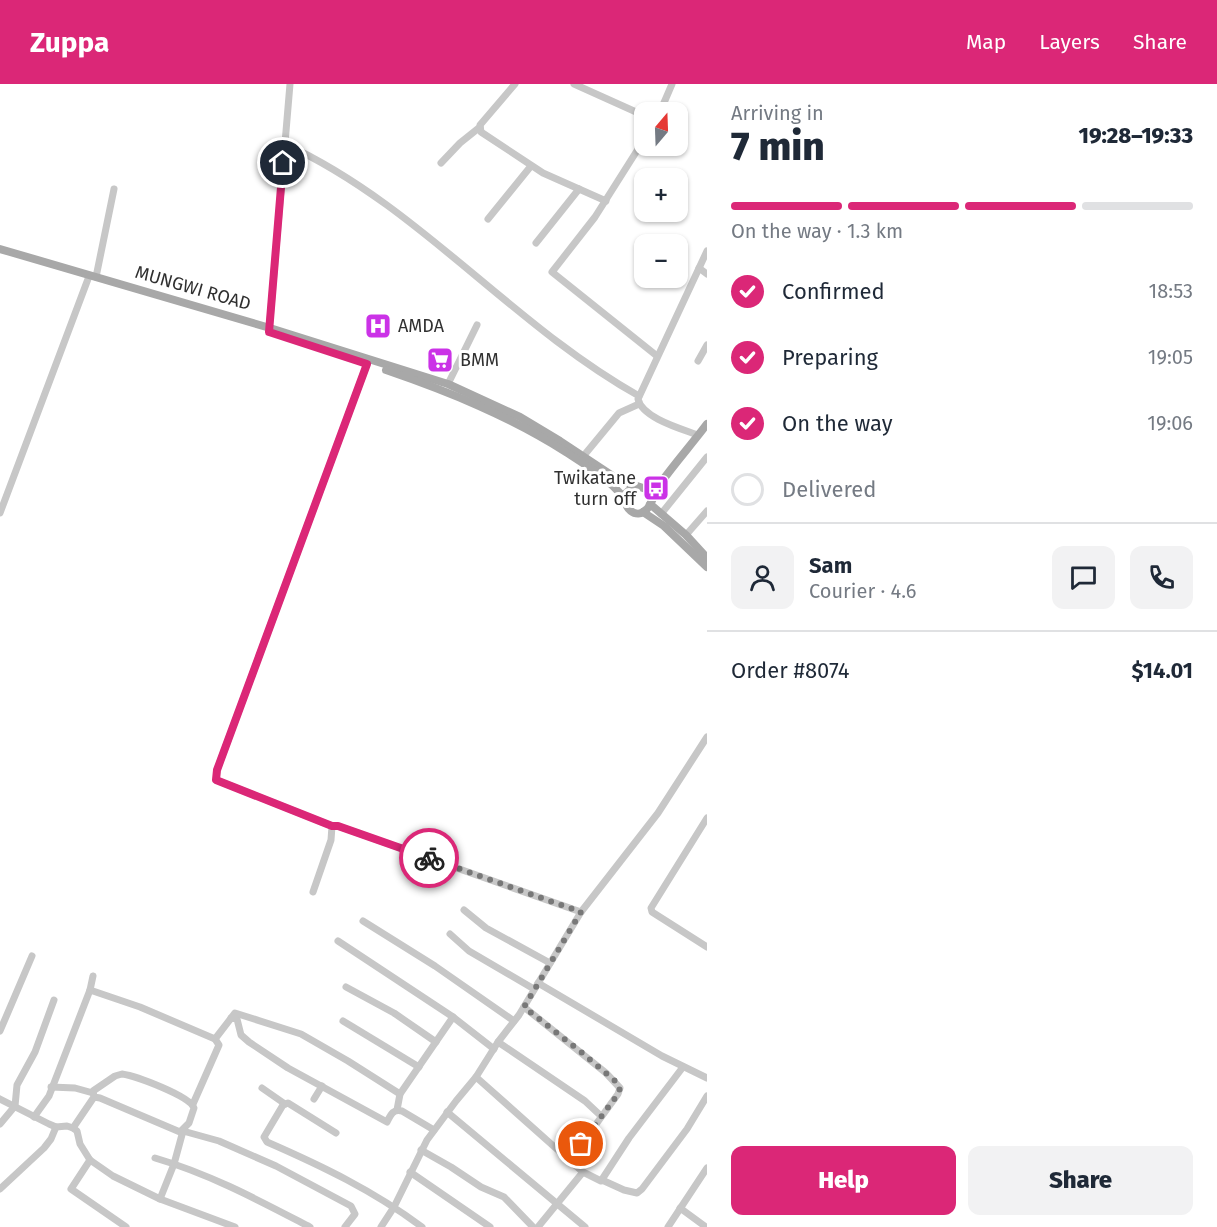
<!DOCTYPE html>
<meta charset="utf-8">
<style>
body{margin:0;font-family:"Fira Sans",sans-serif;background:#f2f2f3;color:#1f2937;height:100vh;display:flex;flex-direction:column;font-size:22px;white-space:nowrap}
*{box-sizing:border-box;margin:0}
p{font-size:20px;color:#747a83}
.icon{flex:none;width:33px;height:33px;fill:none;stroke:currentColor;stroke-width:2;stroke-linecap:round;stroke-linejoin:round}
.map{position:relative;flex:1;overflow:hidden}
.drawer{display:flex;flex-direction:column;background:#fff;width:510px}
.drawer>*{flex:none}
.needle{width:39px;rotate:19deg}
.buttons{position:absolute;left:634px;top:18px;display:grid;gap:12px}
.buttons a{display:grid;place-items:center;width:54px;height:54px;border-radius:12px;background:#fff;box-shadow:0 2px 4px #0004;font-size:30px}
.pin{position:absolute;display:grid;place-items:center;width:51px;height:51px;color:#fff;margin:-26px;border:3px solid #fff;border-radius:50%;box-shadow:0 2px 6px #0007}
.courier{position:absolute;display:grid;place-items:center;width:60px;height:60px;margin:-30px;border:4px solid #db2777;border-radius:50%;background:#fff;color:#222;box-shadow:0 2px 8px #0007}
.summary em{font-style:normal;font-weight:800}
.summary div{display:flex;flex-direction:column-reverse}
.summary{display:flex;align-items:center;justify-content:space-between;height:102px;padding:0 24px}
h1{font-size:39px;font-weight:800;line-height:45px}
.bar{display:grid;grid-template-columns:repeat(4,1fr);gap:9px 6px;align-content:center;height:72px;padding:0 24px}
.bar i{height:8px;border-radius:4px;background:#e0e1e3}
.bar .active{background:#db2777}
.bar p{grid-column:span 4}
.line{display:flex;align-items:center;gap:15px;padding:0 24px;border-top:2px solid #e0e1e3}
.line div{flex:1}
.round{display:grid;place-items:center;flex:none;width:63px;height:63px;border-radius:12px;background:#f2f2f3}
ol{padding:0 24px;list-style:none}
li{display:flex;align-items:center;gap:18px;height:66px}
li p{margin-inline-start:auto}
li .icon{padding:6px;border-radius:50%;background:#db2777;color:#fff;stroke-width:4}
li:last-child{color:#747a83}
li i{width:33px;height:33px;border:3px solid #e0e1e3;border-radius:50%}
.action{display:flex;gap:12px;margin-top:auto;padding:12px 24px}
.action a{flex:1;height:69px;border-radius:12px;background:#db2777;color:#fff;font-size:24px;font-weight:800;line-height:69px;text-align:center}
.action a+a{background:#f2f2f3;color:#1f2937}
header{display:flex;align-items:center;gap:36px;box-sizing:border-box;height:84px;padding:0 30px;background:#db2777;color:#fff}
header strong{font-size:28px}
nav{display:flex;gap:33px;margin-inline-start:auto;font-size:21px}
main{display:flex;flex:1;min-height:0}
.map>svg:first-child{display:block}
</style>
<header>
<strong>Zuppa</strong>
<nav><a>Map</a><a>Layers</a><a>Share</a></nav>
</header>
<main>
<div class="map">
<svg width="707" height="1143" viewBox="0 0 707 1143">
<rect width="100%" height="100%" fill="#fff"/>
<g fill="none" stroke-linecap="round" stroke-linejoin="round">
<!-- minor -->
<g stroke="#c7c7c7" stroke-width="7">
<polyline points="515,0 480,41 481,48 543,89 606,117"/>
<polyline points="574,0 645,32"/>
<polyline points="660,28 672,0"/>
<polyline points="645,54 595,133 552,188 657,272"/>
<path d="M285 60C418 121 512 241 639 312"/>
<polyline points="441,79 460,59 480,43"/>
<polyline points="488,135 531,82"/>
<polyline points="536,159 579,105"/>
<polyline points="699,184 707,190"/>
<polyline points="96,193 114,105"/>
<polyline points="269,248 290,0"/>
<polyline points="698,277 707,261"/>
<polyline points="367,280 217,686 216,696 332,742 338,742 581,828"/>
<polyline points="448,300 477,241"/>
<path d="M698 351C682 345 642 334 638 315L707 167"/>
<polyline points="581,375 619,329 639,320"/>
<polyline points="0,429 88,195"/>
<polyline points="661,430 707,373"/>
<polyline points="686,451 707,427"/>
<polyline points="707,734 651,824 652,828 707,863"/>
<polyline points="313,808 331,756 332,742"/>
<polyline points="464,826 486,844 550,879"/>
<polyline points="363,837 435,882 514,937"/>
<polyline points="450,850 469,867 534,905"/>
<polyline points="338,857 453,933 494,965"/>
<polyline points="538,899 662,972 707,994"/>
<polyline points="346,903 394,929 436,958"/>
<polyline points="90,906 140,923 215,955 219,961 193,1020"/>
<polyline points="524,923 606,989 620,1004 618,1010 570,1076"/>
<path d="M231 934 237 935 241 951 249 958 288 984 387 1038C391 1030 393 1025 402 1027L434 1046"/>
<polyline points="343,937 419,983"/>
<polyline points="0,947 32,872"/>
<polyline points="215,955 235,929 301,950 348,977 400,1010"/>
<polyline points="498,958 585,1017 601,1032"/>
<polyline points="476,993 559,1067 583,1088 601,1097 629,1054 683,983"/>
<polyline points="51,1003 75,1004 93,1009"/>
<polyline points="262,1004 285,1020"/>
<polyline points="0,1015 49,1040 56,1043 67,1042 73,1044 77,1047 80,1060 90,1076 113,1092 160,1115 235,1143"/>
<polyline points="314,1015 322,1002"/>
<polyline points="397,1026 400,1010 453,933"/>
<polyline points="447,1028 585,1143"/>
<polyline points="34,1033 49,1012 90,906 93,892"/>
<polyline points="0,1040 15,1022 17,1001 35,968 54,916"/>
<path d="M73 1044 94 1013 93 1007 115 992 122 990C136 992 190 1012 194 1024L189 1039 180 1048 100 1014 94 1013"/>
<path d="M336 1049 288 1019 283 1021 264 1053 267 1058C322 1082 374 1107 422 1143"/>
<polyline points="421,1066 451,1083 481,1103 504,1113 533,1143"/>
<path d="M155 1074C210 1090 260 1117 310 1143"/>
<polyline points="90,1076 71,1105 126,1143"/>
<polyline points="410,1088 490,1143"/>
<polyline points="602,1096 624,1106 637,1109 642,1105 687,1045 707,1012"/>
<polyline points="0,1105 44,1064 51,1055 56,1043"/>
<polyline points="160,1115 174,1080 183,1047 219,1057 276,1082 351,1122 355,1130 345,1143"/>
<polyline points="680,1124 706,1143"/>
<polyline points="381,1143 394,1123 427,1056 456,1017 476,993 498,958 519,931 581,828 658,729 707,653"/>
<polyline points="538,1143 583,1088"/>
<polyline points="668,1143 707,1084"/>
</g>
<!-- major -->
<g stroke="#a8a8a8" stroke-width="8">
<polyline points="0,165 270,244 448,300 520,333 560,357 619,396 646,405 661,399"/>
<path d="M386 286C450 308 509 332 566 368 586 381 609 395 624 414"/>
<path d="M634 402 625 410C622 423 636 437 647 425 651 421 656 407 660 400 675 379 692 360 707 340"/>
<polyline points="650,420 686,451 707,474"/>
<polyline points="643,428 664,442 707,483"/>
</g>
</g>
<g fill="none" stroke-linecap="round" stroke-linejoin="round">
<!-- done -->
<polyline stroke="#787878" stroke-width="6" stroke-dasharray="0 10.8" points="429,774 581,828 524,923 581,968 615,997 620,1004 618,1010 581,1060"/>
<!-- route -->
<polyline stroke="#db2777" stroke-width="8" points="283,79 269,248 367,280 217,686 216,696 332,742 338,742 429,774"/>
</g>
<!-- icons -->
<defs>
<symbol id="hospital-square" viewBox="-11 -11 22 22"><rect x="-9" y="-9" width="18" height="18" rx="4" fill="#cb32e7" stroke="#fff"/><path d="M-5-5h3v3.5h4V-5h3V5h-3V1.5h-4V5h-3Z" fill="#fff"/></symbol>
<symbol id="supermarket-square" viewBox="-11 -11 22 22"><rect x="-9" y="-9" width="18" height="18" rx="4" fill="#cb32e7" stroke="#fff"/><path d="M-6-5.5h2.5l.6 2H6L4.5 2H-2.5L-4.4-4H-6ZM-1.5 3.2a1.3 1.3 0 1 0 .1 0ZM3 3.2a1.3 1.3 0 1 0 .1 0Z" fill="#fff"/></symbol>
<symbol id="bus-square" viewBox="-11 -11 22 22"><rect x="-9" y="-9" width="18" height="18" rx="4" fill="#cb32e7" stroke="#fff"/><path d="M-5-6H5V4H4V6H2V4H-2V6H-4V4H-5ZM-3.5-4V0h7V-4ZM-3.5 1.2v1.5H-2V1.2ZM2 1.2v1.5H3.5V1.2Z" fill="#fff"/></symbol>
</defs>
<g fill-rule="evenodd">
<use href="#hospital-square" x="363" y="227" width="30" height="30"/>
<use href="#supermarket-square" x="425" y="261" width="30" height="30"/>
<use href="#bus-square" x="641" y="389" width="30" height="30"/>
</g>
<g text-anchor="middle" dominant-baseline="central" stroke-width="6" stroke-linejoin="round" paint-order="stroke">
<!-- street labels -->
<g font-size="18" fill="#303030" stroke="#fff">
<text transform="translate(193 204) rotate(16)">MUNGWI ROAD</text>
</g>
<!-- poi labels -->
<g font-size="18" fill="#303030" stroke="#fff" text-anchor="start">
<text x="398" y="242">AMDA</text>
<text x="460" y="276">BMM</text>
<text x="636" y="394" text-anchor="end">Twikatane<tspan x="636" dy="21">turn off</tspan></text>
</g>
</g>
</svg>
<div class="buttons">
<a><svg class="needle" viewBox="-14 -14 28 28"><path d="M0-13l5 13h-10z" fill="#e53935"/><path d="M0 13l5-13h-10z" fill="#747a83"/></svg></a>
<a>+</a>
<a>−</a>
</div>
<div class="pin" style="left:581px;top:1060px;background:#ea580c"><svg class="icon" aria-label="bag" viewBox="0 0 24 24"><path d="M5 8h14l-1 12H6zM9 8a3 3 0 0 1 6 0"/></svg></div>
<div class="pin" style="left:283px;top:79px;background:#1f2937"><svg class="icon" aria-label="home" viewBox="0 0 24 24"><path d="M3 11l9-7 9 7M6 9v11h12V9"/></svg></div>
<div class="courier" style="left:429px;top:774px"><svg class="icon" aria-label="bike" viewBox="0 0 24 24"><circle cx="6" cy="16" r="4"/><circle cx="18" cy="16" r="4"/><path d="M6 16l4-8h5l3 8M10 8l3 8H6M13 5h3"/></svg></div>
</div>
<section class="drawer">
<div class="summary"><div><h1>7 min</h1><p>Arriving in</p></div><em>19:28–19:33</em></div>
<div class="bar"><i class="active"></i><i class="active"></i><i class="active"></i><i></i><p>On the way · 1.3 km</p></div>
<ol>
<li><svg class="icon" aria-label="check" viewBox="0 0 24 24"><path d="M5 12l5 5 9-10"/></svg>Confirmed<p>18:53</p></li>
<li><svg class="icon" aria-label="check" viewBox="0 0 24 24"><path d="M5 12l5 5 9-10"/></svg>Preparing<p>19:05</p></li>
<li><svg class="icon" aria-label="check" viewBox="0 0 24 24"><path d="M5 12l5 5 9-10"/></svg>On the way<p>19:06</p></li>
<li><i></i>Delivered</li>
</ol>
<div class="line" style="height:108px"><a class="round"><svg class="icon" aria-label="person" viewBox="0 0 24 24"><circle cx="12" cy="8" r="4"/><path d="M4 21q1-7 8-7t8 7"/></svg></a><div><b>Sam</b><p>Courier · 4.6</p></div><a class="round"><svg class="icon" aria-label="chat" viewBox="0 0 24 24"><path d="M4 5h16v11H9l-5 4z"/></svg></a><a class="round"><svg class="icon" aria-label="phone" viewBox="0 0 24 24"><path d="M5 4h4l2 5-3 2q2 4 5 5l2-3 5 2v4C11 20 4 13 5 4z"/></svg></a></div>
<div class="line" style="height:78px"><div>Order #8074</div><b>$14.01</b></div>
<div class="action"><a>Help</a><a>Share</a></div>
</section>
</main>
